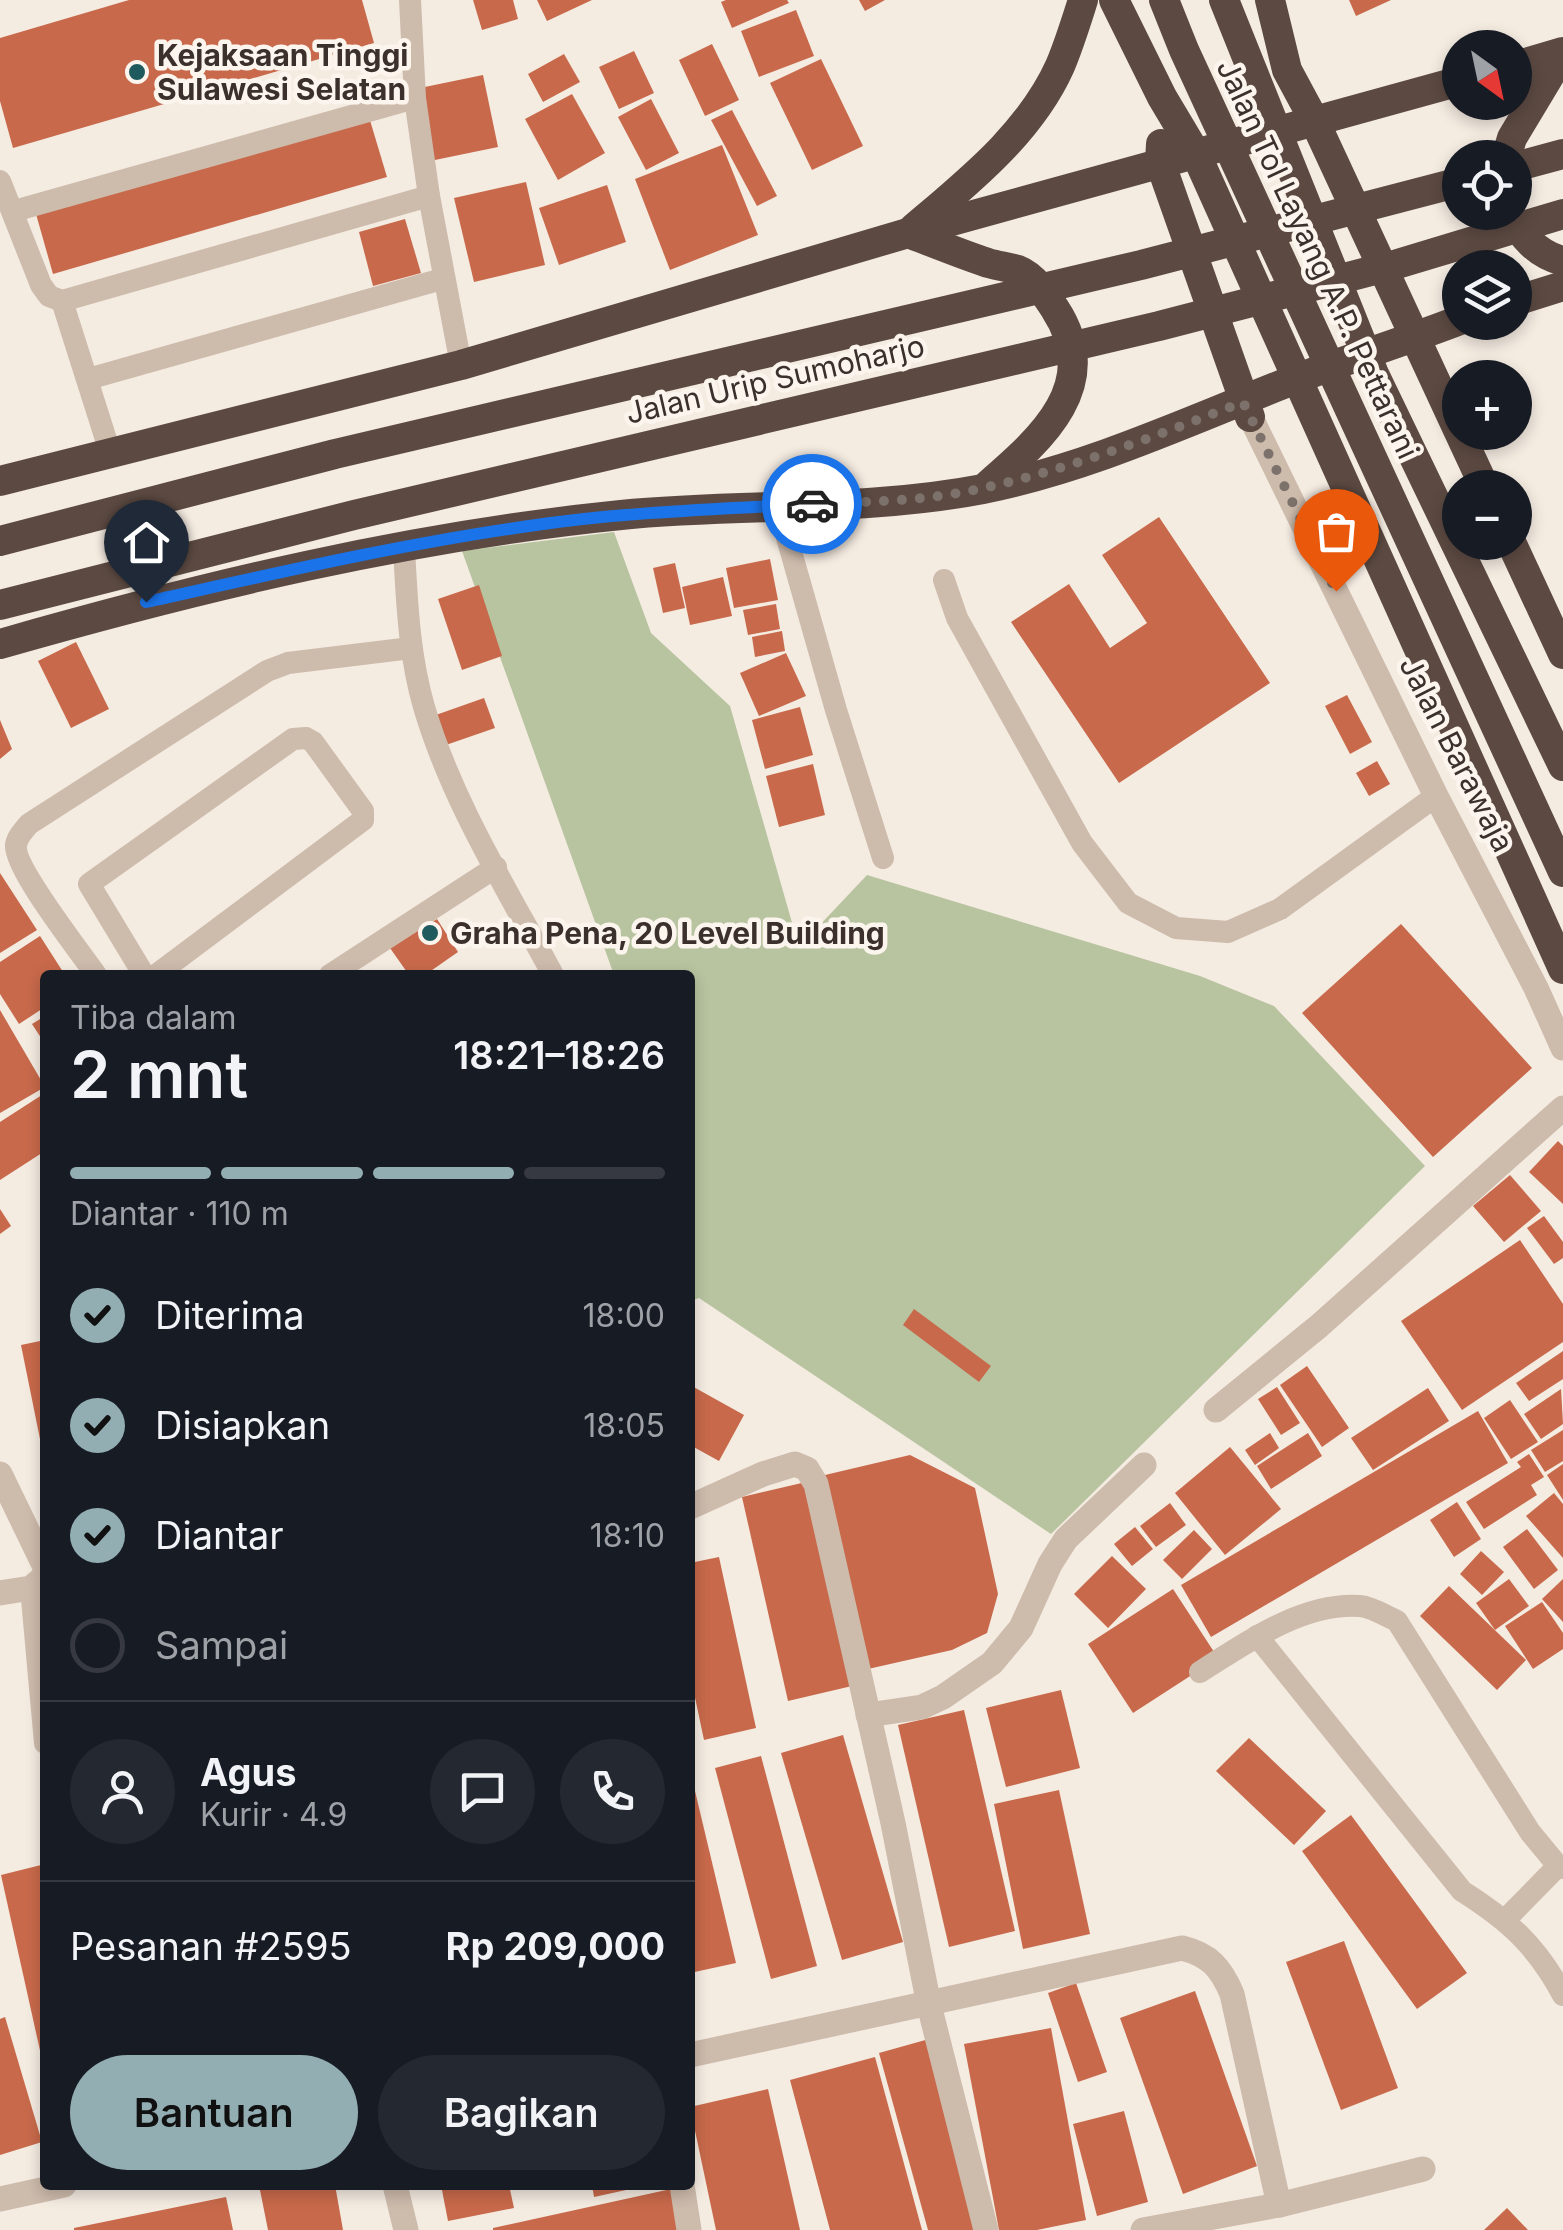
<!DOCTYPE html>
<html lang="id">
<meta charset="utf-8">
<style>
body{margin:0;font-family:Inter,sans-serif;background:#242831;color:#f1f3f6;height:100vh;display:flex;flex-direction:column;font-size:38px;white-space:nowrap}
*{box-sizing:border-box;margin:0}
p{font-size:32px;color:#9ea1a6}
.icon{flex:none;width:55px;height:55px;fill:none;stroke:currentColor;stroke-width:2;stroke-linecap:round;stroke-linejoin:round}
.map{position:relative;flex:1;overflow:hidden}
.side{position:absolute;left:40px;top:970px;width:655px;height:1220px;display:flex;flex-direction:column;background:#171b24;border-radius:10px;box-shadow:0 5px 15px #0003}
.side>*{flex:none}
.needle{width:65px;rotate:147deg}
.controls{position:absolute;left:1442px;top:30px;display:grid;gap:20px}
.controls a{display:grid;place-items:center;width:90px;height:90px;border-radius:50%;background:#171b24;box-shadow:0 5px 15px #0003;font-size:50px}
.pin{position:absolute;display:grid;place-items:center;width:85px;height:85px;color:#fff;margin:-102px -42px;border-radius:50% 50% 50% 0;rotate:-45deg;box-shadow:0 0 10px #0007}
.pin .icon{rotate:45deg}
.courier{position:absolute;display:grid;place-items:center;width:100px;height:100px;margin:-50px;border:8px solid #1a73e8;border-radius:50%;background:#fff;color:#222;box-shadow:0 2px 12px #0007}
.head em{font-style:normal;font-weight:600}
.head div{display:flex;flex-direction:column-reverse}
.head{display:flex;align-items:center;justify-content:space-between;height:170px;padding:0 30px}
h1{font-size:65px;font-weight:600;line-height:75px}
.bar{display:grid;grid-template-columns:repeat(4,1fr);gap:15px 10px;align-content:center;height:120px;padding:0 30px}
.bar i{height:12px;border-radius:8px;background:#363941}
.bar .selected{background:#92aeb2}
.bar p{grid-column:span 4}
.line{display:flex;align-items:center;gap:25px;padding:0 30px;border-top:2px solid #363941}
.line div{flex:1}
.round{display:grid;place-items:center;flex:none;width:105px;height:105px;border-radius:52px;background:#242831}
ol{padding:0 30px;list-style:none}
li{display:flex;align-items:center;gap:30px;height:110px}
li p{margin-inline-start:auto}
li .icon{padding:10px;border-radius:50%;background:#92aeb2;color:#111;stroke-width:4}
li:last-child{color:#9ea1a6}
li i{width:55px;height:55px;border:5px solid #363941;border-radius:50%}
.primary-button{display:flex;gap:20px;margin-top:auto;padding:20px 30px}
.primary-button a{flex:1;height:115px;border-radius:60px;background:#92aeb2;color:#111;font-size:40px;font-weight:600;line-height:115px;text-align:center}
.primary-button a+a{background:#242831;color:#f1f3f6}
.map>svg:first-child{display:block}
</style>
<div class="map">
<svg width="1563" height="2230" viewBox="0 0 1563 2230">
<rect width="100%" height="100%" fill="#f4ebe1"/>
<!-- green -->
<polygon fill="#b8c4a0" points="614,532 651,633 730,706 799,947 867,875 1200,976 1274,1006 1425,1166 1051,1534 699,1298 690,1301 690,975 614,975 462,551"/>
<!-- building -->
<g fill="#c8694b">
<polygon points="129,0 362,0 374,43 13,148 0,101 0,38"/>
<polygon points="473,0 513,0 518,19 482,30"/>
<polygon points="537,0 592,0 547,21"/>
<polygon points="726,0 787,0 789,3 732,28 721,2"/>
<polygon points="859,0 885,0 865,11"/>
<polygon points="1349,0 1391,0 1356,16"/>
<polygon points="796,10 814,56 759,77 741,31"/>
<polygon points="712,44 739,100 705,116 679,60"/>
<polygon points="634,51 654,93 619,109 599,67"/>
<polygon points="564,54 580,82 543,102 528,74"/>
<polygon points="821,59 863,146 812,170 770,83"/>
<polygon points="483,75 498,147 430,161 415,89"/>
<polygon points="572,94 605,153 558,180 525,119"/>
<polygon points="651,99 679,153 646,170 618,117"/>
<polygon points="732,110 777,196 757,206 711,120"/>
<polygon points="369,117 387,177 53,274 36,214"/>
<polygon points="722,145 758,235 670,270 635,179"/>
<polygon points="526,182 545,265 474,282 454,198"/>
<polygon points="607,185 626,242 559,265 539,208"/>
<polygon points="405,219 421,273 373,286 359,232"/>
<polygon points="1159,517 1270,683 1119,783 1011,622 1069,584 1110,648 1147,623 1102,555"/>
<polygon points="770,559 778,600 734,608 726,568"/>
<polygon points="675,563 685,608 663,613 653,568"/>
<polygon points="723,577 732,616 690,625 682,587"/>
<polygon points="479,585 502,656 462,670 438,599"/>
<polygon points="776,604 780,629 748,635 743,610"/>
<polygon points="782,631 785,651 755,657 752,637"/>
<polygon points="76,642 109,709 71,728 38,661"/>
<polygon points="786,653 806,696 759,716 740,673"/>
<polygon points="1347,695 1372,742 1350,754 1325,706"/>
<polygon points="484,698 495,728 443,746 433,716"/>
<polygon points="800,707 813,755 765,769 752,720"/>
<polygon points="0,720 12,749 0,759"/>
<polygon points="1377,761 1390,784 1369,796 1356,773"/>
<polygon points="813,764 825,815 779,827 766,776"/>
<polygon points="0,873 37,930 0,953"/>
<polygon points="437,919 458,952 425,975 409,975 390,948"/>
<polygon points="1401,924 1532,1068 1433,1157 1302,1013"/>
<polygon points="40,936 65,975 45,975 45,1007 19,1024 0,994 0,962"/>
<polygon points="0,1010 45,1087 0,1113"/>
<polygon points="45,1016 45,1044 32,1024"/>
<polygon points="45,1093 45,1151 0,1180 0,1122"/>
<polygon points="1558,1141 1563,1146 1563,1204 1529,1172"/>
<polygon points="1510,1175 1541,1211 1504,1242 1473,1206"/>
<polygon points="0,1209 11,1226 0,1234"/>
<polygon points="1544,1216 1563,1242 1563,1258 1554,1264 1527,1228"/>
<polygon points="1520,1240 1563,1304 1563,1342 1462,1410 1401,1321"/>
<polygon points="914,1309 991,1366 979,1382 903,1325"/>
<polygon points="45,1340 45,1454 43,1454 21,1345"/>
<polygon points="1563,1351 1563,1379 1529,1401 1516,1383"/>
<polygon points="1307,1366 1349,1428 1322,1447 1280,1385"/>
<polygon points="690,1385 744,1415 719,1461 690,1445"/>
<polygon points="1277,1387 1300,1423 1281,1435 1258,1399"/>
<polygon points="1428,1388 1449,1421 1373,1470 1351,1438"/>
<polygon points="1561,1389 1563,1424 1541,1439 1524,1414"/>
<polygon points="1510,1400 1538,1442 1511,1459 1484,1418"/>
<polygon points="1478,1411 1508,1463 1211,1637 1181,1585"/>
<polygon points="1563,1430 1563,1461 1545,1472 1531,1450"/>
<polygon points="1270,1433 1279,1448 1255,1465 1245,1450"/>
<polygon points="1308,1433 1322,1456 1271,1489 1257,1466"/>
<polygon points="1230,1447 1281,1509 1225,1555 1175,1493"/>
<polygon points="1529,1454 1544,1477 1531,1485 1537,1495 1484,1529 1466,1502 1521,1467 1517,1462"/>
<polygon points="910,1455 975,1488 998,1594 987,1633 952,1650 868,1669 825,1475"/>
<polygon points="1563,1464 1563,1500 1547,1475"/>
<polygon points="806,1482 852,1686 788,1701 742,1497"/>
<polygon points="1554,1493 1563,1504 1563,1558 1526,1516"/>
<polygon points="1457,1502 1481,1539 1454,1557 1430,1520"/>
<polygon points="1170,1503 1186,1525 1156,1547 1140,1526"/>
<polygon points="1135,1527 1153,1549 1132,1566 1114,1544"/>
<polygon points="1527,1529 1558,1570 1534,1589 1503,1547"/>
<polygon points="1194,1530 1212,1549 1182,1579 1163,1560"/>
<polygon points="1481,1551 1504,1572 1482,1595 1460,1574"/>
<polygon points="1112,1556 1146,1589 1108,1628 1074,1594"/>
<polygon points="719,1557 756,1728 704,1740 690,1674 690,1563"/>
<polygon points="1509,1579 1529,1606 1495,1630 1476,1603"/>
<polygon points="1563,1579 1563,1622 1542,1599"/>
<polygon points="1449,1586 1526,1660 1497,1690 1420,1616"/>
<polygon points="1173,1589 1218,1658 1133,1713 1088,1644"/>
<polygon points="1542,1602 1563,1633 1563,1649 1533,1669 1505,1626"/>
<polygon points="1061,1690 1080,1768 1006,1787 986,1708"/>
<polygon points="964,1710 1015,1931 949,1947 898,1725"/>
<polygon points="843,1735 903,1942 842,1960 781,1753"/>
<polygon points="1249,1738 1326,1811 1294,1845 1216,1771"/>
<polygon points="761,1756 817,1966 771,1979 715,1768"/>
<polygon points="690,1770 736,1963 690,1973"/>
<polygon points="1059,1790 1090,1934 1023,1949 994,1804"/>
<polygon points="1351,1815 1467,1973 1417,2009 1302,1851"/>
<polygon points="45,1864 45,2064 43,2064 1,1875"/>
<polygon points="1344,1941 1398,2088 1341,2110 1286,1962"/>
<polygon points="1076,1983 1107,2072 1078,2082 1048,1993"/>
<polygon points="1195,1991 1257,2166 1183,2194 1120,2018"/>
<polygon points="5,2017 42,2142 0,2155 0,2019"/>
<polygon points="1051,2028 1086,2220 1037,2230 999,2230 964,2044"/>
<polygon points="929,2039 982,2230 928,2230 879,2053"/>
<polygon points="875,2057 922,2230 830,2230 790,2080"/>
<polygon points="768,2089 800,2230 716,2230 690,2107"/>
<polygon points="1124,2111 1148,2202 1097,2216 1073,2124"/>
<polygon points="259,2185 335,2185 343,2230 268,2230"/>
<polygon points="441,2185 509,2185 514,2208 448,2221"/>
<polygon points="592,2185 640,2185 640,2187 594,2197"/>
<polygon points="671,2189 680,2230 493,2230 493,2228"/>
<polygon points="226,2197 233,2230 74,2230 74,2228"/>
<polygon points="1507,2208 1528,2230 1484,2230"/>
</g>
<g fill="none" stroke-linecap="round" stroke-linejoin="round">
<!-- lane -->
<g stroke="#cdbbac" stroke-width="22">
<polyline points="410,0 415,98 429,196 461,365"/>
<polyline points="0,181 41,285 49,296 62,301 110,452"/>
<polyline points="14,211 415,98"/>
<polyline points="62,301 429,196"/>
<polyline points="88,379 442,279"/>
<polyline points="778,506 836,710 883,858"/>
<path d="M404 549C407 603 409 655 424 707 452 802 507 889 553 975"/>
<polyline points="944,580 957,618 1082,843 1128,903 1176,928 1228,932 1280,909 1436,796"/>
<path d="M96 975C81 953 13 867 16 845 17 837 24 830 29 824L267 671 288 663 411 648"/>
<polyline points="144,975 89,884 293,739 306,738 313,742 363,811 363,820 156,975"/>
<polyline points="330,975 496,867"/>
<polyline points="31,1588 45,1743"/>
<path d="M1257 1636 1462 1891C1508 1920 1537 1946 1563 1995"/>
<path d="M1200 1672C1247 1642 1303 1602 1360 1606 1372 1607 1386 1616 1397 1621L1530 1832 1558 1866 1563 1868"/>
<polyline points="1506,1919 1558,1866"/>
</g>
<!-- street -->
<g stroke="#cdbbac" stroke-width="25">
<polyline points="1252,420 1436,796 1536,988 1563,1048"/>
<polyline points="1216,1410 1319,1326 1563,1108"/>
<polyline points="0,1474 45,1567"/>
<polyline points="690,1507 763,1474 795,1464 807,1469 816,1484 893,1823 929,2005 986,2230"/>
<polyline points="0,1593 31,1588 45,1576"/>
<polyline points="868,1715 922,1707 943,1697 992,1663 1021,1628 1050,1564 1066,1539 1144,1465"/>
<path d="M690 2055 1182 1948C1210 1955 1221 1968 1232 1994L1279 2205"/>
<polyline points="395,2185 406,2230"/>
<polyline points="682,2185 689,2230"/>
<polyline points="0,2199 64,2185"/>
<polyline points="1143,2230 1279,2205 1423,2169"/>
</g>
<!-- highway -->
<g stroke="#5c4a42" stroke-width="30">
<polyline points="1114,0 1162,97 1196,154 1563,969"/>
<polyline points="1270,0 1287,70 1315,122 1485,488"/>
<polyline points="1515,66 1563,52"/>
<polyline points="1161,144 1160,162 1250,417"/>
<polyline points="1506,158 1512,138 1563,53"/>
<polyline points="1515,167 1563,154"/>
<path d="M1509 212C1522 236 1536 254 1563 261"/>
<path d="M914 228C968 182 1030 133 1060 66 1069 45 1076 22 1083 0"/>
<path d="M908 233C934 243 961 254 988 263 998 266 1009 267 1018 270 1034 276 1047 296 1055 309 1104 384 1042 438 989 484"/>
<polyline points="1515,301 1563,286"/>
<polyline points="0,481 461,365 908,233 1460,81"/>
<polyline points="1511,542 1563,654"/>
<path d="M0 644C203 586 411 536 621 515 741 503 864 512 983 489 1092 467 1193 419 1296 379 1350 358 1406 341 1460 320"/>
</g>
<!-- highway-bridge -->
<g stroke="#5c4a42" stroke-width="30">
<polyline points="1164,0 1184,50 1563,872"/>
<polyline points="1224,0 1374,374 1563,766"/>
<polyline points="0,541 335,454 1141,265 1460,182"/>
<polyline points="0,605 354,515 1159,326 1394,265 1563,214"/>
</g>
</g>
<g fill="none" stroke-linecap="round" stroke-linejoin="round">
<!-- done -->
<path stroke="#7c716b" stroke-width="10" stroke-dasharray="0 18" d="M812 504C870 502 930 501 988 487 1076 467 1159 435 1243 402L1336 591"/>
<!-- route -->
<path stroke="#1a73e8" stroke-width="12" d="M146 602C273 574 401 544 529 526 623 512 717 509 812 504"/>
</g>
<!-- markers -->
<g fill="#1f5a5e" stroke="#fbf5ee" stroke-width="4">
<circle cx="137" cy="72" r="10"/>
<circle cx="430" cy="933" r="10"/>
</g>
<g text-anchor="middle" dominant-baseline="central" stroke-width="9" stroke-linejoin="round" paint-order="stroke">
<!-- poi labels -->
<g font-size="30" font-weight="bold" fill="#3b302b" stroke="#fbf5ee" text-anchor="start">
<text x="157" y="55">Kejaksaan Tinggi<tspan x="157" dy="34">Sulawesi Selatan</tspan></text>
<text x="450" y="933">Graha Pena, 20 Level Building</text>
</g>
<!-- street labels -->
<g font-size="30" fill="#3b302b" stroke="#fbf5ee">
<text transform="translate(1318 259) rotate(65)">Jalan Tol Layang A.P. Pettarani</text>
<text transform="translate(775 379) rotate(-13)">Jalan Urip Sumoharjo</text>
<text transform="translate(1457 754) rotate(63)">Jalan Barawaja</text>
</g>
</g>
</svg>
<div class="controls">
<a><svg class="needle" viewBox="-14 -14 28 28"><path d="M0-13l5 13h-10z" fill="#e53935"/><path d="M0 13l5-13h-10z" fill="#9ea1a6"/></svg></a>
<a><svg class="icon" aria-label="locate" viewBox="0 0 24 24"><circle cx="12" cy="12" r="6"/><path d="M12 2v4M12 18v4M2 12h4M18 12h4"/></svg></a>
<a><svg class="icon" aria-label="layers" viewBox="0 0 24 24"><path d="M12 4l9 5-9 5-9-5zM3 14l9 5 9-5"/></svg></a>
<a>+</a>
<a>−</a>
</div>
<div class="pin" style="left:1336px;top:591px;background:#ea580c"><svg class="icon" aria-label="bag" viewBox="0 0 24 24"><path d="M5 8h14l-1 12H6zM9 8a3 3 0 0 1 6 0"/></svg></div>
<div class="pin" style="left:146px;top:602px;background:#1f2937"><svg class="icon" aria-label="home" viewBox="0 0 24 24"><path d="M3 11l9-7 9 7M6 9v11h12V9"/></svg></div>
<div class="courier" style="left:812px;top:504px"><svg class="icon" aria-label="car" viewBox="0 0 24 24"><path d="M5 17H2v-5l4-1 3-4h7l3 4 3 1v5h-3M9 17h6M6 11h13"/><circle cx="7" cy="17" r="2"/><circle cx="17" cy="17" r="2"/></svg></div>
<section class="side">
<div class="head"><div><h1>2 mnt</h1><p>Tiba dalam</p></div><em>18:21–18:26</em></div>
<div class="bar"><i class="selected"></i><i class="selected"></i><i class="selected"></i><i></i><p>Diantar · 110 m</p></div>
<ol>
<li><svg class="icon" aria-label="check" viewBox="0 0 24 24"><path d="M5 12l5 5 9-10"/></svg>Diterima<p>18:00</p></li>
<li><svg class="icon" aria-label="check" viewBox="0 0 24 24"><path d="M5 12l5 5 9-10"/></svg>Disiapkan<p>18:05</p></li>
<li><svg class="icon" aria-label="check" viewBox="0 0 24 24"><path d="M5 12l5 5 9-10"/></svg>Diantar<p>18:10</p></li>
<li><i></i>Sampai</li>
</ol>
<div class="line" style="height:180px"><a class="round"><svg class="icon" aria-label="person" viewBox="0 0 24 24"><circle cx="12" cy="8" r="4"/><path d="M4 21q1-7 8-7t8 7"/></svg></a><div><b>Agus</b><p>Kurir · 4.9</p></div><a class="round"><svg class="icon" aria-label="chat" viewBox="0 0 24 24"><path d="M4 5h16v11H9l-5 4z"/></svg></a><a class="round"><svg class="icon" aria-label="phone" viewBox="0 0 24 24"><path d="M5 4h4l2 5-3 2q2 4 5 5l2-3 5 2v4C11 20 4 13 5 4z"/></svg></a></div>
<div class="line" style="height:130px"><div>Pesanan #2595</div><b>Rp 209,000</b></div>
<div class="primary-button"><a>Bantuan</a><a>Bagikan</a></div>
</section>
</div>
